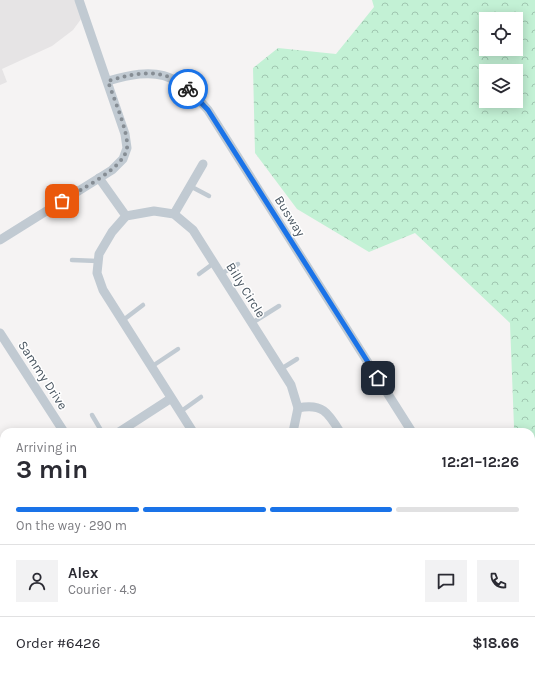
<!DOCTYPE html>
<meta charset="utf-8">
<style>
body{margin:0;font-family:Karla,sans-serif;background:#f2f2f3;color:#2b2b33;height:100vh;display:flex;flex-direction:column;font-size:15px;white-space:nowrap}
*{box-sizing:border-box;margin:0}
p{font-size:13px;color:#7c7c81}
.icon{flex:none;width:22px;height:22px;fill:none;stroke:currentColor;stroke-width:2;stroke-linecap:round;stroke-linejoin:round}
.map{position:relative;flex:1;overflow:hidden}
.side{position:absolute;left:0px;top:428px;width:535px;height:248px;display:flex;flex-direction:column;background:#fff;border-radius:12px 12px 0 0;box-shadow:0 2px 10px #0003}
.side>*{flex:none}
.tools{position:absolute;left:479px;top:12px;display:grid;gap:8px}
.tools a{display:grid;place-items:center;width:44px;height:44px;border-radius:0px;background:#fff;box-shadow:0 2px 10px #0003;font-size:20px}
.pin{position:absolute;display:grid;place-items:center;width:34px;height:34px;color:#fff;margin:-17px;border-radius:8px;box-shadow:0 2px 6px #0006}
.courier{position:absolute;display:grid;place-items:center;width:40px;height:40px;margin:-20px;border:3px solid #1a73e8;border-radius:50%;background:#fff;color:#222;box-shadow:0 1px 5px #0007}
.headline em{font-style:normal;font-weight:700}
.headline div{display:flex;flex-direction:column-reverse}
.headline{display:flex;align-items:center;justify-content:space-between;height:68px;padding:0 16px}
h1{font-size:26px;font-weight:700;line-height:30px}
.bar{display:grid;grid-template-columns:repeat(4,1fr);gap:6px 4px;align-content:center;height:48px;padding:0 16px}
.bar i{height:5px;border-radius:3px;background:#e1e1e2}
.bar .current{background:#1a73e8}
.bar p{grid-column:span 4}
.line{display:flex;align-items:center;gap:10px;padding:0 16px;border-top:1px solid #e1e1e2}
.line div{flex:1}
.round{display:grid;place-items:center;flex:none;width:42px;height:42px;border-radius:0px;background:#f2f2f3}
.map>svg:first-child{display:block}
</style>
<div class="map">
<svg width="535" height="676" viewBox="0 0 535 676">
<defs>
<pattern id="forest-crowns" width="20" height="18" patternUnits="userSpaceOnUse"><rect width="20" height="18" fill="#c3f1d5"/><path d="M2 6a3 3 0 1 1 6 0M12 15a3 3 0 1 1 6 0" fill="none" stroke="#a0c6b0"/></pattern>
</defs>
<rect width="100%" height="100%" fill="#f5f3f3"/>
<!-- education -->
<polygon fill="#e6e4e5" points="0,0 79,0 84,15 73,30 52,46 2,69 7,82 0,85"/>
<!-- forest -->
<path fill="url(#forest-crowns)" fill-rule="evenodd" d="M372 0H535V579L531 573V432H512L514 427 510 323 415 233 369 252 297 209 255 153 253 68 278 48 336 54 374 7ZM486 19H516V49H486ZM486 71H516V101H486Z"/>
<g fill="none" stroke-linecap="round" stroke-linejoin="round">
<!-- service -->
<g stroke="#c1cad2" stroke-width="4.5">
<polyline points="190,186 209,196"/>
<polyline points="72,260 98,261"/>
<polyline points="199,274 214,263"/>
<polyline points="221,274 238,264"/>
<polyline points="122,321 143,305"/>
<polyline points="252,323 279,306"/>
<polyline points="151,367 178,349"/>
<polyline points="281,369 297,359"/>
<polyline points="180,412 201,397"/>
<polyline points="92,415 102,432"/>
<polyline points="108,672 111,676"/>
<polyline points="356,672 358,676"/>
<polyline points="462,672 464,676"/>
</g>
<!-- minor -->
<g stroke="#c1cad2" stroke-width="9">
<path d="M108 81C156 67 175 71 208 110L412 432"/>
<polyline points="99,178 126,216"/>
<polyline points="174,214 203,164"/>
<polyline points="0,240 112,170 123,159 127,148 125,134 79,0"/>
<polyline points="0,333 64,432"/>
<path d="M298 408C322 403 328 412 340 432"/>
<polyline points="119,432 170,399"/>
<polyline points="193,432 103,290 97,273 99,254 112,232 126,216 154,211 174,214 193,230 291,385 298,408 293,432"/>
<polyline points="2,578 4,573"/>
<polyline points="521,672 521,676"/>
</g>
</g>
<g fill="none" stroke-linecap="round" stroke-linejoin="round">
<!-- done -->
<path stroke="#868d94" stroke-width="4" stroke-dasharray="0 7.2" d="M62 201C79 190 124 169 127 148 129 133 113 97 108 81 137 72 164 67 188 89"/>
<!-- route -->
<polyline stroke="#1a73e8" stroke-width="5" points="188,89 208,110 378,378"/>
</g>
<g text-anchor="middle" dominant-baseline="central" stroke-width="3" stroke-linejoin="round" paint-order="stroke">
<!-- street labels -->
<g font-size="13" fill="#4a5661" stroke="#fff">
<text transform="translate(290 216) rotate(58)">Busway</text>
<text transform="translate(246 290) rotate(58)">Billy Circle</text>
<text transform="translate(43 375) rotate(57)">Sammy Drive</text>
</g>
</g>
</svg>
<div class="tools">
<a><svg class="icon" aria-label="locate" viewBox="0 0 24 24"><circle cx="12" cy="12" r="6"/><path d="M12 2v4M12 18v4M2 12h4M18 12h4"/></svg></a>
<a><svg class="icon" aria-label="layers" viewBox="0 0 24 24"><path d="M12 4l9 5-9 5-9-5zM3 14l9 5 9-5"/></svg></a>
</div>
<div class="pin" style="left:62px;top:201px;background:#ea580c"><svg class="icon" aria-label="bag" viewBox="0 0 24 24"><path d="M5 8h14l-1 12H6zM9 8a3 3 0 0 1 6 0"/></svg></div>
<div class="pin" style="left:378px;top:378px;background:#1f2937"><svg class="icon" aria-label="home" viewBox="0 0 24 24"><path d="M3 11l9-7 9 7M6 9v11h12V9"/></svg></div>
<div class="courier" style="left:188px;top:89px"><svg class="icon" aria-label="bike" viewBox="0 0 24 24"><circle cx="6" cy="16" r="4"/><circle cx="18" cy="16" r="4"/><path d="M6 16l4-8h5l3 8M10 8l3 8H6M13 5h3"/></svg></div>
<section class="side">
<div class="headline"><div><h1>3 min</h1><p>Arriving in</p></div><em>12:21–12:26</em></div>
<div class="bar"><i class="current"></i><i class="current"></i><i class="current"></i><i></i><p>On the way · 290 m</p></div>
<div class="line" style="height:72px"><a class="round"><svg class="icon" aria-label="person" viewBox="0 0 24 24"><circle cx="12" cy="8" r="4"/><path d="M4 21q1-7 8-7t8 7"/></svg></a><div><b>Alex</b><p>Courier · 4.9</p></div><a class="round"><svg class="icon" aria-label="chat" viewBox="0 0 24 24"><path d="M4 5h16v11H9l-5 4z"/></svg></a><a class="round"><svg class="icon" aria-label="phone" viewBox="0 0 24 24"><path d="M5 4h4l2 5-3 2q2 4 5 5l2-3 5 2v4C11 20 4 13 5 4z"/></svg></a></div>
<div class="line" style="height:52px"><div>Order #6426</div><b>$18.66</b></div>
</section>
</div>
